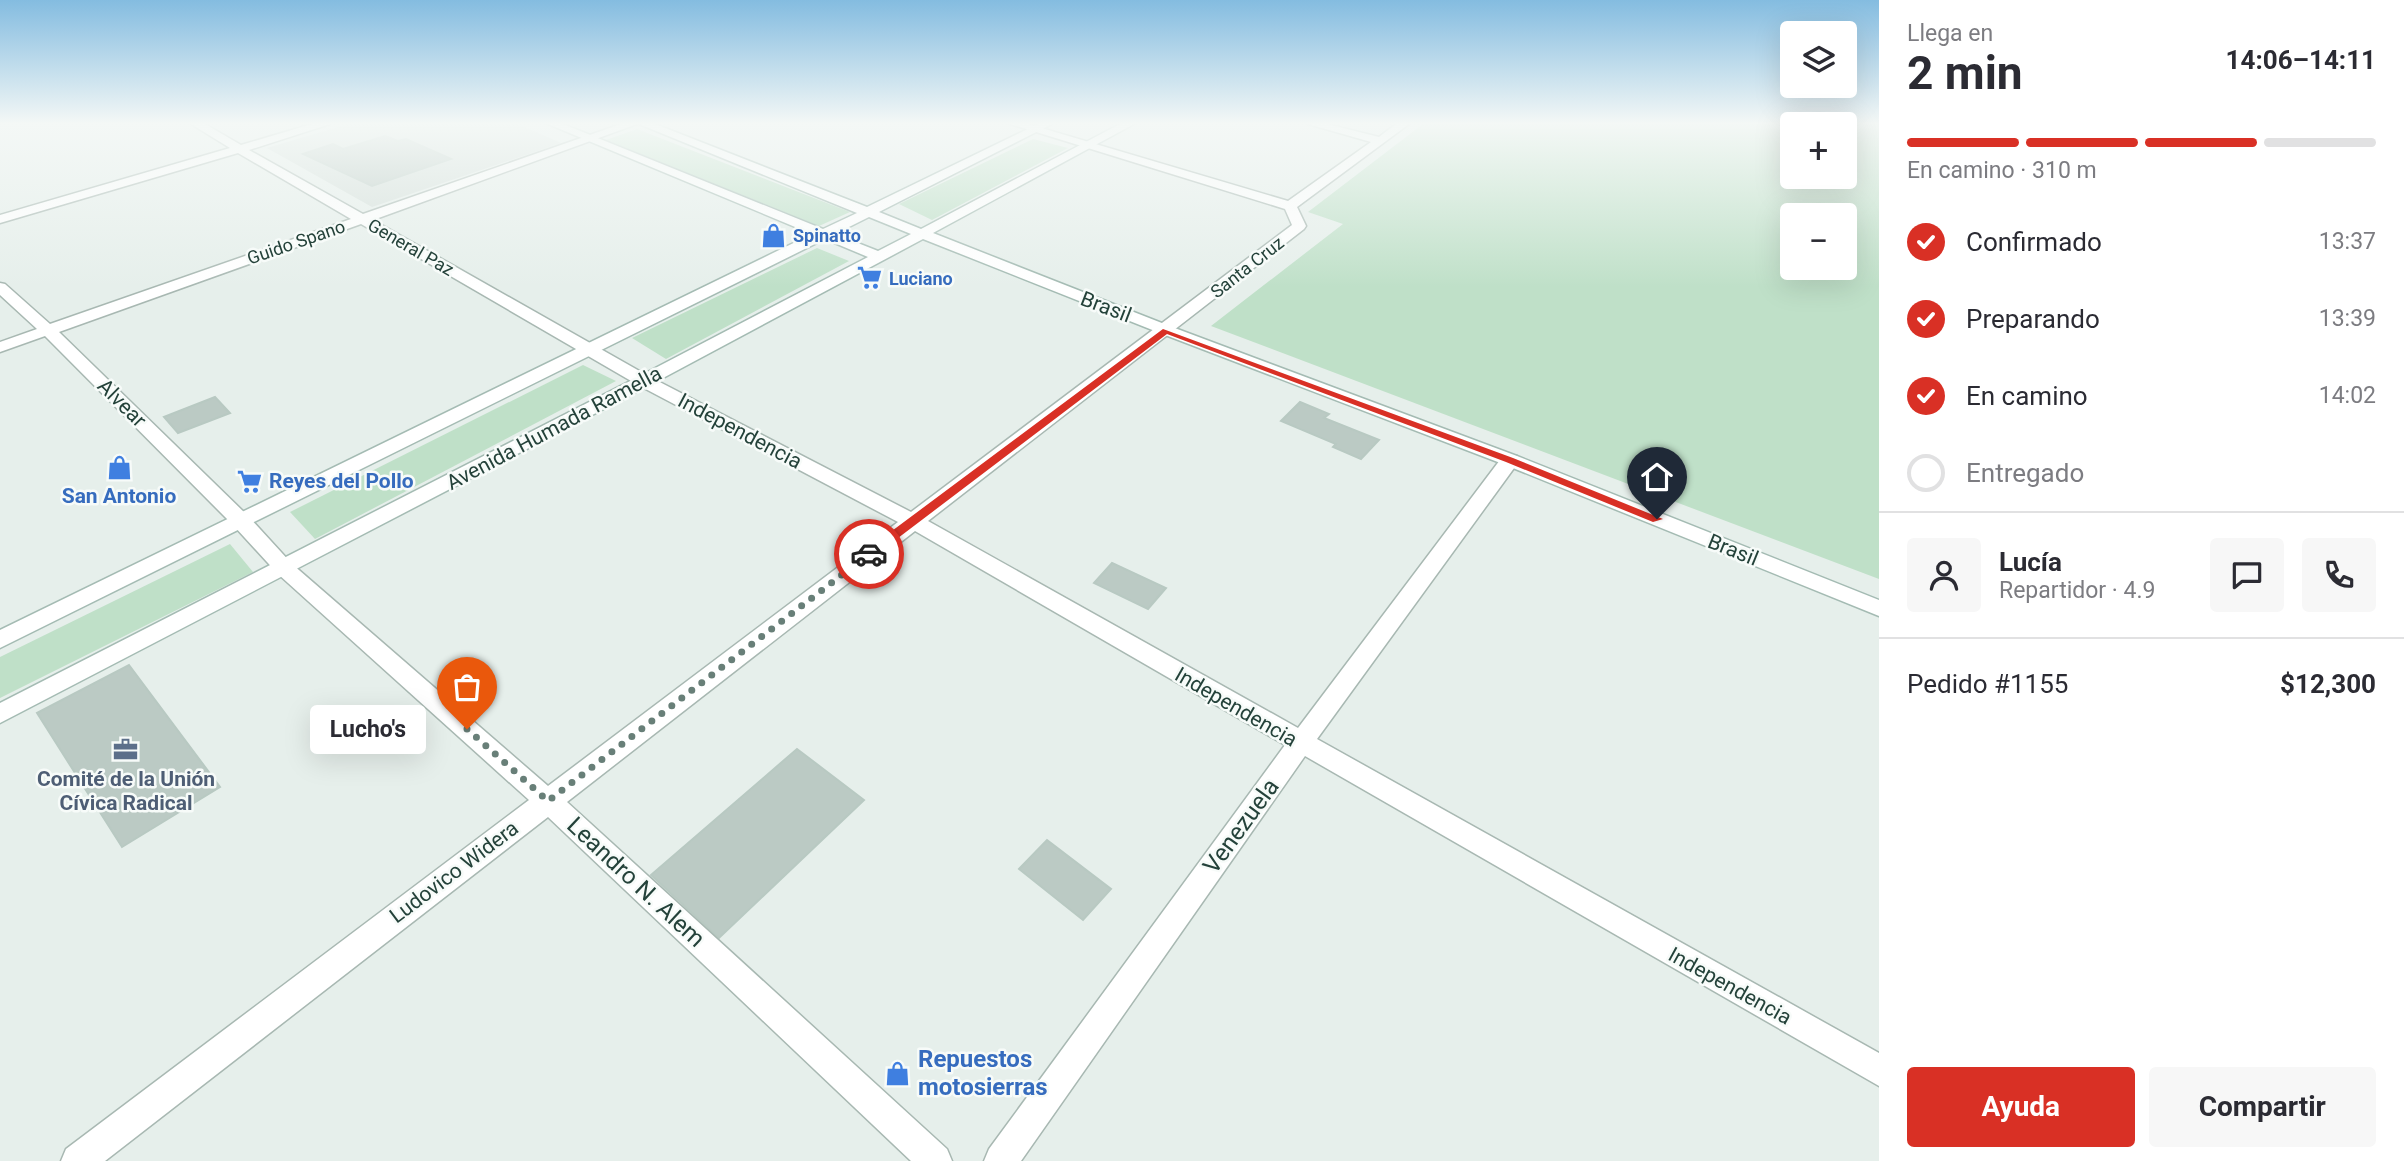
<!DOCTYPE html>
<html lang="es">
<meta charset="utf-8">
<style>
body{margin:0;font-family:Roboto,sans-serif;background:#f7f7f7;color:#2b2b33;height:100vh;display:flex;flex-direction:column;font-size:26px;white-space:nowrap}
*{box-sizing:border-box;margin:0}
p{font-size:23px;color:#7c7c81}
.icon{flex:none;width:38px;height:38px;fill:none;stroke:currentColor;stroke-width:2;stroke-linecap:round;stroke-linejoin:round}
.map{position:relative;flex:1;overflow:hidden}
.details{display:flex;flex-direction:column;background:#fff;width:525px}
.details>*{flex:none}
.buttons{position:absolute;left:1780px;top:21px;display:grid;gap:14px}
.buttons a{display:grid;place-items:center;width:77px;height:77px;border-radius:7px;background:#fff;box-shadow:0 7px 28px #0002;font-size:35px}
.pin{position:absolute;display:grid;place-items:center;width:60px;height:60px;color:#fff;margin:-72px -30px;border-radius:50% 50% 50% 0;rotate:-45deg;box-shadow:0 0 7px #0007}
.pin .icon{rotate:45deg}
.courier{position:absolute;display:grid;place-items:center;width:70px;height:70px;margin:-35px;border:5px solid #d93025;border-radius:50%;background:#fff;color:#222;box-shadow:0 2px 9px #0007}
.bubble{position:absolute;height:49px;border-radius:7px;background:#fff;box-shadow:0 7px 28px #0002;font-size:23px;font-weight:700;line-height:49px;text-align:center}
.summary em{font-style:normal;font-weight:700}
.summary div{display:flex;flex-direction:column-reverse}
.summary{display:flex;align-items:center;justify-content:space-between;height:119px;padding:0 28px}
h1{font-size:46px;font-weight:700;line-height:52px}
.bar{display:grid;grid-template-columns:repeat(4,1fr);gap:10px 7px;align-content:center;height:84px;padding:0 28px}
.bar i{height:9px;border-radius:5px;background:#e1e1e2}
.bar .active{background:#d93025}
.bar p{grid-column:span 4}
.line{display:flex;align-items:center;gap:18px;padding:0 28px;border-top:2px solid #e1e1e2}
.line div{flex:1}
.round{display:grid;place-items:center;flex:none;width:74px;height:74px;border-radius:7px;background:#f7f7f7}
ol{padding:0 28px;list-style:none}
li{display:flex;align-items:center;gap:21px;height:77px}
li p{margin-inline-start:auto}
li .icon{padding:7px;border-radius:50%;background:#d93025;color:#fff;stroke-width:4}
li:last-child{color:#7c7c81}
li i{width:38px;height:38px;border:4px solid #e1e1e2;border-radius:50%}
.primary-button{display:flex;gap:14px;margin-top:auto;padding:14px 28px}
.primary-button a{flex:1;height:80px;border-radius:7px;background:#d93025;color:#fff;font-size:28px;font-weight:700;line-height:80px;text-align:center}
.primary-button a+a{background:#f7f7f7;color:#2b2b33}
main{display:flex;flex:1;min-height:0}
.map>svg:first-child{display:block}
</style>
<main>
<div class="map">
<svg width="1879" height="1161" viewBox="0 0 1879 1161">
<rect width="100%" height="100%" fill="#e6efeb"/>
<!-- built -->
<polygon fill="#d4dfda" points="348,124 518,124 561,143 372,207 267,148"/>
<!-- green -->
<g fill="#bfe0c8" fill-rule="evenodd">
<path d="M1423 124H1879V579L1211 326 1343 224 1308 212ZM1792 124H1844V177H1792ZM1792 215H1844V268H1792Z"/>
<polygon points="637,129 850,212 819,226 606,140"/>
<polygon points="1033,139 1068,148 932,220 899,204"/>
<polygon points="817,248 849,261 666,359 632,338"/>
<polygon points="583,365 616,381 315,539 290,512"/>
<polygon points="230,544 253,572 0,698 0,657"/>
</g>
<!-- building -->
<g fill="#bbcac4" stroke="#b8c9c2" stroke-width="2">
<polygon points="385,136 398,141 406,139 451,159 372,186 303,154 333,144 343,149"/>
<polygon points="215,397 230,413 178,433 164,417"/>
<polygon points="1300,402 1329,414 1324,418 1379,440 1361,459 1333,447 1336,444 1281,421"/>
<polygon points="1112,563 1166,588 1148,609 1094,583"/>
<polygon points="129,665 220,787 122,847 37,713"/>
<polygon points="797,749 864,800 719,938 651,875"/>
<polygon points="1047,840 1111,889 1083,920 1019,869"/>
</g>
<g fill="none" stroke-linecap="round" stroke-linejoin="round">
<defs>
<path id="street" d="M191 124H205L241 145 312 124H330L249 150 363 214 621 124H637L373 220 650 377 911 512 1292 225 1285 209 1010 124H1028L1288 201 1371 142 1308 124H1327L1379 137 1396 124H1409L1297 207 1306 226 1304 229 928 521 1298 728 1503 456H1517L1519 460 1517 464 1317 739 1879 1053V1086L1305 756 1021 1161H984L989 1149 1285 745 915 531 567 802 947 1149 952 1161H911L548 817 105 1161H61L66 1149 529 800 278 574 234 526 45 336 0 352V342L37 329 0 295V283L5 284 50 324 351 219 238 153 0 223V215L230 148ZM361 224 638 385 898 522 548 786 292 564 248 516 59 332Z"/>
<path id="secondary" d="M548 124H563L823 229 857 213 639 124H655L867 207 1038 124H1052L879 212 921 229 1120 124H1134L933 233 1172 327 1517 456 1879 600V616L1503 464 1160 333 923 239 650 385 0 723V703L638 377 868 257 825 239 0 648V630L812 234ZM869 217 911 234 878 251 835 234Z"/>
</defs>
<!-- street casing -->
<use href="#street" stroke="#a8b8b2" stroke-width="3"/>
<!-- secondary casing -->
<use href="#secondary" stroke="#a4bbb3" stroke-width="3"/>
<!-- street -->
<use href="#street" fill="#fff" fill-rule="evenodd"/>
<!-- secondary -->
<use href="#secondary" fill="#fff" fill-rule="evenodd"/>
</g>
<!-- sky -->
<linearGradient id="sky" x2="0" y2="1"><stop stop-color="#84bce0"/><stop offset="0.43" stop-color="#f4f8f6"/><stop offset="1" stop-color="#f4f8f6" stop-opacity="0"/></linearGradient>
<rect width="1879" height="287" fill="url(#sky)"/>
<!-- route -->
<polygon fill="#d93025" points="1163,329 1513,458 1663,519 1653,522 1506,462 1167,334 873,557 865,557 865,551"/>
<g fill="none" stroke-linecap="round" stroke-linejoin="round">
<!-- done -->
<polyline stroke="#687f78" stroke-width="7" stroke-dasharray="0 12.6" points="467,729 548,801 869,554"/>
</g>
<!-- icons -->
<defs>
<symbol id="shop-bare" viewBox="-9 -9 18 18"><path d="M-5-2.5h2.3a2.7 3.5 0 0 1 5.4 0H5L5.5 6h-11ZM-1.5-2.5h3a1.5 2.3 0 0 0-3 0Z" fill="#3f7fe0" stroke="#f7fbf9" stroke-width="2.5" paint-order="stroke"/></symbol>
<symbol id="supermarket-bare" viewBox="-9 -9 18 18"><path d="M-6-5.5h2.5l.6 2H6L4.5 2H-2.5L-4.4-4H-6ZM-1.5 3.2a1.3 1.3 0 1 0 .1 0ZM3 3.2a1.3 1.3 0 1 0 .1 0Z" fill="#3f7fe0" stroke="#f7fbf9" stroke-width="2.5" paint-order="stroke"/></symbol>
<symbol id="office-bare" viewBox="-9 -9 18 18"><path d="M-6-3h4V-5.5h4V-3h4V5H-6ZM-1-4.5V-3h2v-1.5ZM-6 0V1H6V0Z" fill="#5c6f8a" stroke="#f7fbf9" stroke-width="2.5" paint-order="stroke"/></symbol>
</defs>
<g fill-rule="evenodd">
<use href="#shop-bare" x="756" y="218" width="35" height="35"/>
<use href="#supermarket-bare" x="852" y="260" width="35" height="35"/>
<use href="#shop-bare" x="102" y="450" width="35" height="35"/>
<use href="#supermarket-bare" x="232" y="464" width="35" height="35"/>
<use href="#office-bare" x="108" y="732" width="35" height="35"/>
<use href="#shop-bare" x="880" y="1056" width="35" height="35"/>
</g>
<g text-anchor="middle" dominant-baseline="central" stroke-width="5" stroke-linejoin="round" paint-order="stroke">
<!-- far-shop labels -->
<g font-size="18" font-weight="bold" fill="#366cbe" stroke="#f7fbf9" text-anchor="start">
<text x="793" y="235">Spinatto</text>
<text x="889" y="278">Luciano</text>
</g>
<!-- far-street labels -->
<g font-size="18" fill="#24423a" stroke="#f7fbf9">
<text transform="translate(296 242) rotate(-19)">Guido Spano</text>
<text transform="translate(411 247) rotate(30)">General Paz</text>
<text transform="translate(1247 267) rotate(-38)">Santa Cruz</text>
</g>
<!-- street labels -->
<g font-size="21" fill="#24423a" stroke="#f7fbf9">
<text transform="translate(1106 307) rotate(21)">Brasil</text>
<text transform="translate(122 403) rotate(45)">Alvear</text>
<text transform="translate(554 428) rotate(-28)">Avenida Humada Ramella</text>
<text transform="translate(740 431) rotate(28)">Independencia</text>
<text transform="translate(1733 550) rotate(22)">Brasil</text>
<text transform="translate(1236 707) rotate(30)">Independencia</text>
<text transform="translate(454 872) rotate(-37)">Ludovico Widera</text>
<text transform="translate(1730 986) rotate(29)">Independencia</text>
</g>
<!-- shop labels -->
<g font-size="21" font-weight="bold" fill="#366cbe" stroke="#f7fbf9" text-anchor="start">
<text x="269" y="481">Reyes del Pollo</text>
<text x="119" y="496" text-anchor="middle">San Antonio</text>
</g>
<!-- service labels -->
<g font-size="21" font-weight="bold" fill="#4e5e75" stroke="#f7fbf9">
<text x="126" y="779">Comité de la Unión<tspan x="126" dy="24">Cívica Radical</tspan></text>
</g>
<!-- near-street labels -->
<g font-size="24" fill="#24423a" stroke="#f7fbf9">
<text transform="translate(1241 826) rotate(-54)">Venezuela</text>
<text transform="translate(636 882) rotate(43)">Leandro N. Alem</text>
</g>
<!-- near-shop labels -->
<g font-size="24" font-weight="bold" fill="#366cbe" stroke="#f7fbf9" text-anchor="start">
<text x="918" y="1059">Repuestos<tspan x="918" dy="28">motosierras</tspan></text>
</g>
</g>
</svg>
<div class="buttons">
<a><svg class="icon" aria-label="layers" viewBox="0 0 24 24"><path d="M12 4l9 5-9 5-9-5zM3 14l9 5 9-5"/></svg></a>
<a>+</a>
<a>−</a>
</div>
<div class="pin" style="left:467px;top:729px;background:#ea580c"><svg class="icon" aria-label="bag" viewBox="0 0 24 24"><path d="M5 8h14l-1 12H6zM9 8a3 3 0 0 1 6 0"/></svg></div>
<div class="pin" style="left:1657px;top:519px;background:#1f2937"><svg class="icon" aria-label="home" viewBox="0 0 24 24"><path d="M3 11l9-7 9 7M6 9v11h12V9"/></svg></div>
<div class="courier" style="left:869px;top:554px"><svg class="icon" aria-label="car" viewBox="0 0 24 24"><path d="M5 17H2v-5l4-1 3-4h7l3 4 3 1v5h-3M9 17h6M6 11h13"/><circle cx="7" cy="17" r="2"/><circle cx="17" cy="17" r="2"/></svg></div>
<div class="bubble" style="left:310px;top:705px;width:116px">Lucho's</div>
</div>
<section class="details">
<div class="summary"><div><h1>2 min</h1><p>Llega en</p></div><em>14:06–14:11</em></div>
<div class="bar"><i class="active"></i><i class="active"></i><i class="active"></i><i></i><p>En camino · 310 m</p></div>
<ol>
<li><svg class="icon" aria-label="check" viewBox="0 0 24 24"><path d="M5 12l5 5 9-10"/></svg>Confirmado<p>13:37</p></li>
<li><svg class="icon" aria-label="check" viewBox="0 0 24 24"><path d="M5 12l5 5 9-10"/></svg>Preparando<p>13:39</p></li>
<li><svg class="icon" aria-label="check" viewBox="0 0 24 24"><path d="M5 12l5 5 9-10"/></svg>En camino<p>14:02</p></li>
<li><i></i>Entregado</li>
</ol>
<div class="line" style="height:126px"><a class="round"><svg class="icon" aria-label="person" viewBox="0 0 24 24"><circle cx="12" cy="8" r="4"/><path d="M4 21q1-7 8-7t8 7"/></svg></a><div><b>Lucía</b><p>Repartidor · 4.9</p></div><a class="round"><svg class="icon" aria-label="chat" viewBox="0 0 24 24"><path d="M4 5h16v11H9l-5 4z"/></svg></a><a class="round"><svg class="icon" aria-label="phone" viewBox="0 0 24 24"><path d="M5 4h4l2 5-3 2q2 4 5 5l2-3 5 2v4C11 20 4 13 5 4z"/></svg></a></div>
<div class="line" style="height:91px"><div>Pedido #1155</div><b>$12,300</b></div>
<div class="primary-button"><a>Ayuda</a><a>Compartir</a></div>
</section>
</main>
